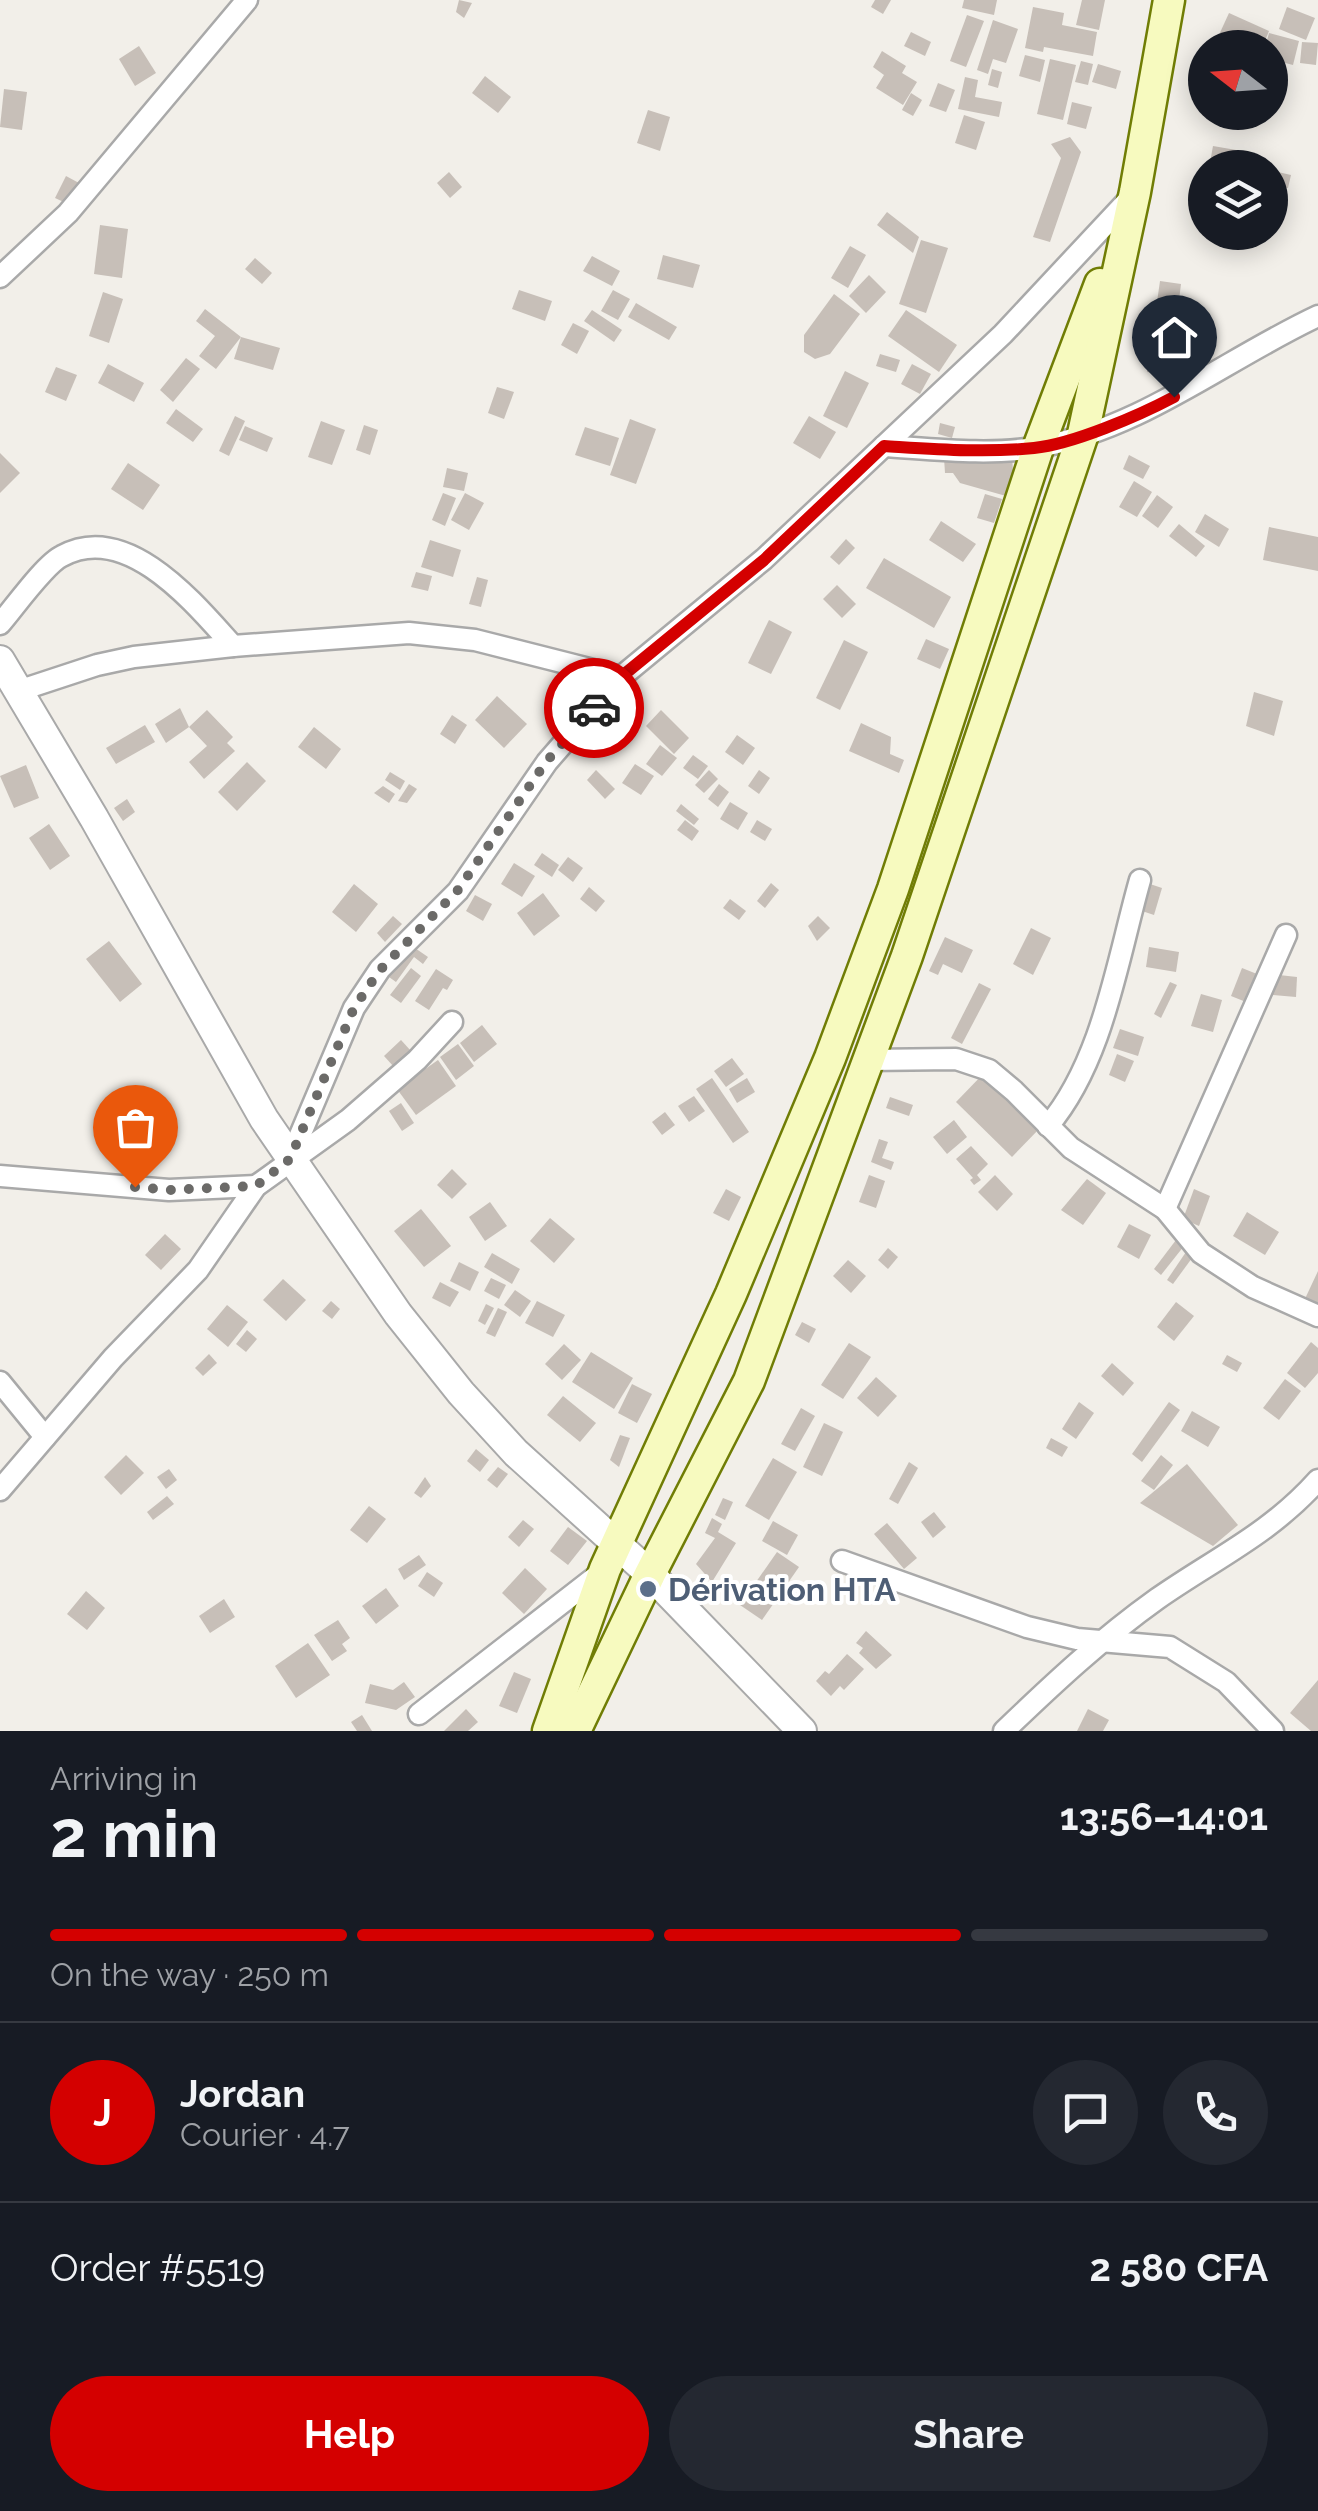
<!DOCTYPE html>
<meta charset="utf-8">
<style>
body{margin:0;font-family:Raleway,sans-serif;background:#242831;color:#f1f3f6;height:100vh;display:flex;flex-direction:column;font-size:38px;white-space:nowrap}
*{box-sizing:border-box;margin:0}
p{font-size:32px;color:#9ea1a6}
.icon{flex:none;width:55px;height:55px;fill:none;stroke:currentColor;stroke-width:2;stroke-linecap:round;stroke-linejoin:round}
.map{position:relative;height:1731px;overflow:hidden}
.drawer{display:flex;flex-direction:column;background:#171b24;flex:1}
.drawer>*{flex:none}
.needle{width:65px;rotate:287deg}
.controls{position:absolute;left:1188px;top:30px;display:grid;gap:20px}
.controls a{display:grid;place-items:center;width:100px;height:100px;border-radius:50%;background:#171b24;box-shadow:0 5px 25px #0003;font-size:50px}
.pin{position:absolute;display:grid;place-items:center;width:85px;height:85px;color:#fff;margin:-102px -42px;border-radius:50% 50% 50% 0;rotate:-45deg;box-shadow:0 0 10px #0007}
.pin .icon{rotate:45deg}
.courier{position:absolute;display:grid;place-items:center;width:100px;height:100px;margin:-50px;border:8px solid #d40000;border-radius:50%;background:#fff;color:#222;box-shadow:0 2px 12px #0007}
.head em{font-style:normal;font-weight:700}
.head div{display:flex;flex-direction:column-reverse}
.head{display:flex;align-items:center;justify-content:space-between;height:170px;padding:0 50px}
h1{font-size:65px;font-weight:700;line-height:75px}
.bar{display:grid;grid-template-columns:repeat(4,1fr);gap:15px 10px;align-content:center;height:120px;padding:0 50px}
.bar i{height:12px;border-radius:8px;background:#363941}
.bar .active{background:#d40000}
.bar p{grid-column:span 4}
.line{display:flex;align-items:center;gap:25px;padding:0 50px;border-top:2px solid #363941}
.line div{flex:1}
.round{display:grid;place-items:center;flex:none;width:105px;height:105px;border-radius:52px;background:#242831}
.action{display:flex;gap:20px;margin-top:auto;padding:20px 50px}
.action a{flex:1;height:115px;border-radius:60px;background:#d40000;color:#fff;font-size:40px;font-weight:700;line-height:115px;text-align:center}
.action a+a{background:#242831;color:#f1f3f6}
.map>svg:first-child{display:block}
</style>
<div class="map">
<svg width="1318" height="1731" viewBox="0 0 1318 1731">
<rect width="100%" height="100%" fill="#f2efe9"/>
<!-- building -->
<g fill="#c7bfb8">
<polygon points="459,0 472,3 464,18 456,12"/>
<polygon points="875,0 891,0 883,14 871,7"/>
<polygon points="964,0 997,0 994,15 962,8"/>
<polygon points="1082,0 1105,0 1099,30 1076,25"/>
<polygon points="1033,7 1064,13 1062,25 1097,32 1093,56 1044,47 1043,52 1025,48"/>
<polygon points="1287,7 1315,18 1306,40 1279,29"/>
<polygon points="1229,13 1269,31 1262,48 1213,48"/>
<polygon points="967,15 984,21 966,67 950,61"/>
<polygon points="993,20 1018,29 1006,63 993,59 988,74 977,70"/>
<polygon points="911,32 931,42 925,56 904,46"/>
<polygon points="1269,33 1299,41 1293,65 1270,59 1270,48 1265,48"/>
<polygon points="1302,42 1318,43 1316,65 1300,63"/>
<polygon points="139,46 156,73 135,86 119,59"/>
<polygon points="882,51 906,66 902,73 917,82 903,105 876,88 884,75 873,67"/>
<polygon points="1025,55 1045,60 1040,82 1019,76"/>
<polygon points="1050,59 1076,65 1063,120 1037,114"/>
<polygon points="1081,61 1093,64 1088,85 1075,82"/>
<polygon points="1098,64 1121,71 1116,89 1092,82"/>
<polygon points="992,69 1002,72 998,88 988,85"/>
<polygon points="485,76 511,97 498,113 472,93"/>
<polygon points="965,77 978,80 975,97 1002,102 999,117 958,109"/>
<polygon points="938,83 955,90 946,112 929,106"/>
<polygon points="4,89 27,92 22,130 0,127"/>
<polygon points="911,93 922,100 913,116 902,110"/>
<polygon points="1072,102 1092,107 1086,129 1067,124"/>
<polygon points="648,110 670,117 660,151 637,143"/>
<polygon points="964,115 985,122 976,150 955,143"/>
<polygon points="1070,137 1081,152 1050,242 1033,237 1061,158 1051,144"/>
<polygon points="1213,146 1242,151 1239,168 1209,168"/>
<polygon points="449,172 462,187 450,198 437,183"/>
<polygon points="1278,172 1291,175 1288,188 1275,186"/>
<polygon points="66,176 79,183 68,204 55,198"/>
<polygon points="887,212 919,237 913,253 877,225"/>
<polygon points="100,225 128,229 122,278 94,274"/>
<polygon points="921,240 948,248 926,313 899,304"/>
<polygon points="850,246 866,255 848,288 831,278"/>
<polygon points="663,255 700,265 693,288 657,279"/>
<polygon points="592,256 620,271 612,286 583,271"/>
<polygon points="255,258 272,273 262,284 245,269"/>
<polygon points="869,275 886,292 866,313 849,296"/>
<polygon points="1160,281 1181,284 1178,308 1187,309 1183,335 1166,333 1160,374 1147,372"/>
<polygon points="519,290 552,301 545,321 512,309"/>
<polygon points="613,290 630,299 618,320 601,311"/>
<polygon points="103,292 123,299 109,343 89,336"/>
<polygon points="834,294 860,314 830,354 815,359 804,352 804,335"/>
<polygon points="636,303 677,327 669,340 628,317"/>
<polygon points="205,309 241,337 216,369 199,356 215,336 196,321"/>
<polygon points="592,310 622,330 614,342 584,321"/>
<polygon points="906,310 957,345 939,372 888,336"/>
<polygon points="573,323 589,331 577,354 561,345"/>
<polygon points="241,337 280,348 273,370 234,359"/>
<polygon points="880,354 900,360 896,372 876,366"/>
<polygon points="186,358 200,369 173,402 160,390"/>
<polygon points="108,364 144,383 134,402 98,383"/>
<polygon points="912,364 931,374 920,394 901,384"/>
<polygon points="56,367 77,375 66,401 45,392"/>
<polygon points="845,371 869,383 847,428 823,416"/>
<polygon points="497,387 514,392 504,419 488,413"/>
<polygon points="176,409 203,429 193,442 166,423"/>
<polygon points="235,416 245,421 229,456 219,451"/>
<polygon points="809,416 836,432 820,459 793,443"/>
<polygon points="630,419 656,429 636,484 610,475"/>
<polygon points="321,421 345,430 332,465 308,457"/>
<polygon points="940,423 955,427 952,438 938,434"/>
<polygon points="364,425 378,430 370,455 356,450"/>
<polygon points="245,426 273,438 267,452 239,440"/>
<polygon points="585,427 619,438 610,466 575,455"/>
<polygon points="0,453 20,473 0,493"/>
<polygon points="1012,455 1013,472 1006,496 960,483 953,473 945,473 944,458"/>
<polygon points="1129,455 1150,466 1143,479 1123,469"/>
<polygon points="128,463 160,485 143,510 111,489"/>
<polygon points="447,468 468,473 464,491 443,487"/>
<polygon points="1134,481 1152,492 1137,517 1119,507"/>
<polygon points="443,493 456,498 445,526 432,520"/>
<polygon points="465,493 484,503 469,530 451,520"/>
<polygon points="985,494 1002,499 994,523 977,518"/>
<polygon points="1157,495 1173,507 1158,528 1142,516"/>
<polygon points="1205,514 1229,529 1219,547 1195,532"/>
<polygon points="941,521 976,544 963,562 929,540"/>
<polygon points="1179,524 1205,546 1196,557 1169,536"/>
<polygon points="1269,527 1318,537 1318,571 1263,560"/>
<polygon points="846,539 855,548 839,565 830,557"/>
<polygon points="430,540 461,550 453,577 421,567"/>
<polygon points="884,558 951,597 934,628 866,588"/>
<polygon points="416,572 432,576 428,591 411,587"/>
<polygon points="477,577 488,580 481,607 469,604"/>
<polygon points="837,585 856,604 842,618 823,599"/>
<polygon points="769,620 792,632 771,674 748,663"/>
<polygon points="926,639 949,649 940,669 917,659"/>
<polygon points="844,640 868,652 840,710 816,698"/>
<polygon points="1254,692 1283,701 1274,736 1246,726"/>
<polygon points="497,696 527,724 504,748 475,720"/>
<polygon points="180,708 189,727 166,743 155,724"/>
<polygon points="207,710 233,737 227,743 235,751 204,779 189,762 207,746 189,727"/>
<polygon points="661,710 689,738 674,754 646,726"/>
<polygon points="452,715 467,725 455,744 440,734"/>
<polygon points="861,723 891,737 890,754 904,760 899,773 849,751"/>
<polygon points="145,725 155,742 116,764 106,748"/>
<polygon points="314,727 341,749 326,769 298,747"/>
<polygon points="737,735 755,748 743,765 725,752"/>
<polygon points="660,745 677,758 662,776 646,764"/>
<polygon points="693,755 708,766 698,779 683,768"/>
<polygon points="247,762 266,781 237,811 218,792"/>
<polygon points="635,764 654,776 641,795 622,783"/>
<polygon points="26,765 39,798 14,808 0,776"/>
<polygon points="596,770 615,789 605,799 587,780"/>
<polygon points="709,770 718,779 704,793 695,785"/>
<polygon points="759,770 770,778 759,794 748,786"/>
<polygon points="390,772 405,781 400,790 385,780"/>
<polygon points="409,784 417,789 407,803 398,801"/>
<polygon points="719,784 729,792 718,807 708,799"/>
<polygon points="383,786 395,794 389,803 374,793"/>
<polygon points="127,799 135,812 123,821 114,808"/>
<polygon points="730,802 748,813 738,830 720,819"/>
<polygon points="681,804 699,819 694,825 676,811"/>
<polygon points="685,820 699,831 692,841 677,830"/>
<polygon points="757,820 772,829 765,841 750,832"/>
<polygon points="49,824 70,856 50,870 29,838"/>
<polygon points="542,853 559,865 552,877 534,865"/>
<polygon points="568,857 583,868 573,882 558,870"/>
<polygon points="514,863 535,876 522,897 501,884"/>
<polygon points="771,883 779,890 765,908 757,901"/>
<polygon points="1147,883 1162,888 1154,915 1139,910"/>
<polygon points="354,884 378,904 356,932 332,912"/>
<polygon points="589,887 605,901 596,912 580,899"/>
<polygon points="543,893 560,916 534,936 517,913"/>
<polygon points="475,895 492,904 483,921 466,911"/>
<polygon points="730,899 746,911 739,920 723,908"/>
<polygon points="393,916 402,924 385,942 377,933"/>
<polygon points="818,916 830,928 817,941 808,926"/>
<polygon points="1031,928 1051,938 1033,975 1013,964"/>
<polygon points="945,937 973,950 962,973 943,964 938,975 929,971"/>
<polygon points="109,941 142,984 120,1002 86,959"/>
<polygon points="412,946 428,957 423,964 414,957 396,982 389,977"/>
<polygon points="1149,947 1179,952 1176,972 1146,967"/>
<polygon points="411,968 421,976 401,1003 390,995"/>
<polygon points="1242,968 1257,974 1246,1002 1231,996"/>
<polygon points="436,969 453,980 447,990 443,988 429,1010 415,1001"/>
<polygon points="1261,973 1297,977 1296,997 1260,994"/>
<polygon points="1170,982 1177,985 1161,1018 1154,1014"/>
<polygon points="979,983 991,989 962,1044 951,1038"/>
<polygon points="1201,994 1222,1000 1213,1032 1191,1026"/>
<polygon points="482,1025 497,1044 474,1062 460,1043"/>
<polygon points="1120,1029 1144,1037 1138,1056 1113,1048"/>
<polygon points="401,1040 411,1051 394,1067 384,1056"/>
<polygon points="458,1044 474,1066 456,1080 440,1057"/>
<polygon points="1117,1054 1134,1061 1125,1082 1109,1075"/>
<polygon points="732,1058 744,1074 726,1087 714,1071"/>
<polygon points="438,1060 456,1086 416,1115 397,1089"/>
<polygon points="985,1072 1041,1127 1012,1157 956,1102"/>
<polygon points="712,1078 749,1132 733,1143 696,1089"/>
<polygon points="747,1078 755,1092 737,1103 729,1089"/>
<polygon points="694,1096 705,1111 689,1122 678,1106"/>
<polygon points="890,1097 913,1105 909,1116 886,1108"/>
<polygon points="401,1103 414,1123 402,1131 389,1111"/>
<polygon points="665,1112 675,1125 662,1135 652,1122"/>
<polygon points="954,1120 967,1137 947,1154 933,1137"/>
<polygon points="879,1139 888,1142 882,1158 894,1162 891,1170 871,1162"/>
<polygon points="971,1146 988,1164 977,1175 981,1180 974,1185 970,1180 973,1178 956,1159"/>
<polygon points="452,1169 467,1184 452,1199 437,1185"/>
<polygon points="869,1175 885,1181 876,1208 859,1202"/>
<polygon points="995,1175 1013,1194 997,1211 978,1192"/>
<polygon points="1087,1179 1106,1193 1083,1225 1061,1210"/>
<polygon points="726,1189 741,1197 729,1221 713,1213"/>
<polygon points="1194,1189 1210,1196 1199,1226 1183,1219"/>
<polygon points="490,1202 507,1226 485,1241 469,1217"/>
<polygon points="421,1209 451,1246 424,1267 394,1231"/>
<polygon points="1247,1212 1279,1232 1265,1255 1233,1236"/>
<polygon points="550,1218 575,1239 554,1263 530,1241"/>
<polygon points="1129,1224 1151,1235 1139,1259 1117,1247"/>
<polygon points="165,1234 181,1249 161,1270 145,1255"/>
<polygon points="1176,1240 1184,1246 1161,1275 1154,1269"/>
<polygon points="888,1248 898,1257 888,1269 878,1260"/>
<polygon points="1188,1249 1195,1254 1173,1284 1167,1280"/>
<polygon points="492,1253 520,1269 512,1284 484,1267"/>
<polygon points="848,1260 866,1276 851,1293 833,1276"/>
<polygon points="459,1262 479,1272 470,1291 450,1281"/>
<polygon points="1318,1271 1318,1310 1303,1303"/>
<polygon points="491,1278 506,1285 499,1299 484,1291"/>
<polygon points="283,1279 306,1300 286,1321 263,1300"/>
<polygon points="440,1282 459,1292 450,1307 432,1298"/>
<polygon points="515,1290 531,1301 520,1317 504,1305"/>
<polygon points="331,1301 340,1309 332,1319 322,1311"/>
<polygon points="537,1301 565,1315 553,1337 525,1323"/>
<polygon points="1176,1302 1194,1316 1174,1341 1157,1327"/>
<polygon points="486,1304 494,1308 485,1325 478,1321"/>
<polygon points="227,1305 248,1322 228,1347 207,1329"/>
<polygon points="498,1308 507,1312 495,1337 486,1333"/>
<polygon points="802,1322 816,1329 809,1343 795,1335"/>
<polygon points="247,1330 257,1339 246,1352 236,1344"/>
<polygon points="1311,1342 1318,1348 1318,1373 1305,1388 1287,1373"/>
<polygon points="849,1343 871,1357 843,1399 821,1385"/>
<polygon points="564,1344 581,1360 562,1380 545,1364"/>
<polygon points="591,1352 633,1378 614,1409 572,1382"/>
<polygon points="209,1354 217,1363 203,1376 195,1368"/>
<polygon points="1227,1355 1242,1363 1237,1372 1222,1364"/>
<polygon points="1112,1363 1134,1383 1123,1396 1101,1376"/>
<polygon points="876,1377 897,1396 878,1417 857,1398"/>
<polygon points="1285,1379 1301,1391 1279,1420 1263,1408"/>
<polygon points="632,1384 652,1394 637,1423 618,1413"/>
<polygon points="563,1396 596,1423 580,1442 547,1415"/>
<polygon points="1079,1402 1094,1413 1076,1439 1062,1429"/>
<polygon points="1169,1402 1180,1410 1142,1462 1132,1454"/>
<polygon points="801,1408 815,1416 795,1451 781,1444"/>
<polygon points="1192,1411 1220,1427 1208,1447 1181,1431"/>
<polygon points="824,1423 843,1432 822,1476 803,1467"/>
<polygon points="620,1435 630,1438 619,1467 610,1460"/>
<polygon points="1051,1438 1068,1447 1062,1457 1046,1448"/>
<polygon points="476,1449 489,1460 480,1472 467,1461"/>
<polygon points="126,1455 144,1473 121,1495 104,1477"/>
<polygon points="1161,1455 1173,1465 1154,1490 1141,1481"/>
<polygon points="773,1458 797,1472 769,1520 745,1506"/>
<polygon points="909,1462 918,1468 898,1504 889,1499"/>
<polygon points="1187,1464 1238,1525 1213,1546 1140,1503"/>
<polygon points="498,1467 508,1474 497,1488 487,1480"/>
<polygon points="169,1469 177,1480 166,1489 157,1477"/>
<polygon points="425,1477 431,1486 421,1498 414,1493"/>
<polygon points="167,1496 174,1504 153,1520 147,1512"/>
<polygon points="723,1498 733,1502 725,1520 715,1515"/>
<polygon points="369,1506 386,1519 367,1543 350,1530"/>
<polygon points="934,1512 946,1527 933,1538 921,1522"/>
<polygon points="712,1518 722,1524 718,1532 736,1543 712,1582 696,1564 715,1538 705,1533"/>
<polygon points="523,1520 534,1529 519,1547 508,1537"/>
<polygon points="773,1521 798,1535 787,1555 762,1541"/>
<polygon points="887,1523 917,1558 904,1569 874,1534"/>
<polygon points="568,1527 587,1541 568,1565 550,1551"/>
<polygon points="777,1552 799,1567 762,1620 740,1605"/>
<polygon points="419,1555 426,1565 404,1580 398,1569"/>
<polygon points="525,1568 547,1589 524,1614 502,1593"/>
<polygon points="427,1572 443,1583 434,1597 418,1586"/>
<polygon points="386,1588 399,1606 376,1624 362,1606"/>
<polygon points="86,1591 105,1608 87,1630 67,1614"/>
<polygon points="224,1599 235,1617 210,1633 199,1616"/>
<polygon points="338,1620 350,1638 342,1644 347,1651 332,1661 314,1635"/>
<polygon points="866,1631 892,1655 876,1669 859,1653 863,1648 856,1643"/>
<polygon points="308,1643 330,1675 296,1698 275,1666"/>
<polygon points="847,1654 864,1669 844,1690 840,1686 831,1696 816,1681 825,1671 829,1674"/>
<polygon points="514,1672 531,1679 517,1713 499,1706"/>
<polygon points="1318,1680 1318,1731 1311,1731 1290,1713"/>
<polygon points="404,1682 415,1697 396,1710 365,1703 370,1684 393,1690"/>
<polygon points="466,1709 478,1722 468,1731 444,1731"/>
<polygon points="1088,1709 1109,1720 1103,1731 1077,1731"/>
<polygon points="362,1715 372,1731 357,1731 351,1722"/>
</g>
<g fill="none" stroke-linecap="round" stroke-linejoin="round">
<defs>
<g id="minor">
<polyline points="0,277 68,213 247,0"/>
<path d="M884 446C932 449 992 456 1039 447 1143 428 1224 360 1318 316"/>
<path d="M0 624C14 608 45 564 62 556 127 520 195 604 233 646L134 657 97 665 18 691"/>
<polyline points="233,646 409,633 475,640 621,677"/>
<polyline points="867,1060 956,1059 989,1070 1014,1091 1071,1148 1165,1209 1201,1253 1253,1287 1318,1316"/>
<path d="M1048 1126C1103 1061 1117 961 1140 880"/>
<polyline points="290,1159 354,1008 380,969 458,891 547,762 621,677 764,559 1003,334 1132,196"/>
<polyline points="0,1176 169,1190 256,1186"/>
<polyline points="1165,1209 1286,935"/>
<polyline points="0,1382 45,1437"/>
<polyline points="0,1490 113,1358 198,1270 256,1186 348,1120 417,1060 452,1022"/>
<polyline points="842,1561 1027,1627 1077,1639 1170,1647 1226,1682 1273,1731"/>
<polyline points="419,1714 603,1571"/>
<path d="M1004 1731C1053 1684 1101 1639 1157 1599 1214 1559 1270 1534 1318 1480"/>
</g>
<polyline id="tertiary" points="0,660 94,818 264,1119 398,1314 461,1393 516,1453 650,1574 802,1731"/>
<g id="secondary">
<polyline points="548,1731 605,1569 731,1294 830,1058 893,889 1038,448 1100,284"/>
<polyline points="575,1731 650,1574 749,1381 907,956 1083,434 1135,192 1169,0"/>
</g>
</defs>
<!-- minor casing -->
<use href="#minor" stroke="#a9a9a9" stroke-width="25"/>
<!-- tertiary casing -->
<use href="#tertiary" stroke="#a9a9a9" stroke-width="32"/>
<!-- secondary casing -->
<use href="#secondary" stroke="#707d05" stroke-width="35"/>
<!-- minor -->
<use href="#minor" stroke="#fff" stroke-width="20"/>
<!-- tertiary -->
<use href="#tertiary" stroke="#fff" stroke-width="28"/>
<!-- secondary -->
<use href="#secondary" stroke="#f7fabf" stroke-width="30"/>
</g>
<g fill="none" stroke-linecap="round" stroke-linejoin="round">
<!-- done -->
<polyline stroke="#6b6a68" stroke-width="10" stroke-dasharray="0 18" points="135,1187 169,1190 256,1186 290,1159 354,1008 380,970 458,890 546,762 594,708"/>
<!-- route -->
<path stroke="#d40000" stroke-width="12" d="M594 708 621 677 764 560 884 446C934 449 984 453 1034 448 1073 444 1138 416 1174 397"/>
</g>
<!-- markers -->
<circle fill="#5c6f8a" stroke="#fff" stroke-width="4" cx="648" cy="1589" r="10"/>
<g text-anchor="middle" dominant-baseline="central" stroke-width="8" stroke-linejoin="round" paint-order="stroke">
<!-- service labels -->
<g font-size="32" font-weight="bold" fill="#4e5e75" stroke="#fff" text-anchor="start">
<text x="668" y="1589">Dérivation HTA</text>
</g>
</g>
</svg>
<div class="controls">
<a><svg class="needle" viewBox="-14 -14 28 28"><path d="M0-13l5 13h-10z" fill="#e53935"/><path d="M0 13l5-13h-10z" fill="#9ea1a6"/></svg></a>
<a><svg class="icon" aria-label="layers" viewBox="0 0 24 24"><path d="M12 4l9 5-9 5-9-5zM3 14l9 5 9-5"/></svg></a>
</div>
<div class="pin" style="left:135px;top:1187px;background:#ea580c"><svg class="icon" aria-label="bag" viewBox="0 0 24 24"><path d="M5 8h14l-1 12H6zM9 8a3 3 0 0 1 6 0"/></svg></div>
<div class="pin" style="left:1174px;top:397px;background:#1f2937"><svg class="icon" aria-label="home" viewBox="0 0 24 24"><path d="M3 11l9-7 9 7M6 9v11h12V9"/></svg></div>
<div class="courier" style="left:594px;top:708px"><svg class="icon" aria-label="car" viewBox="0 0 24 24"><path d="M5 17H2v-5l4-1 3-4h7l3 4 3 1v5h-3M9 17h6M6 11h13"/><circle cx="7" cy="17" r="2"/><circle cx="17" cy="17" r="2"/></svg></div>
</div>
<section class="drawer">
<div class="head"><div><h1>2 min</h1><p>Arriving in</p></div><em>13:56–14:01</em></div>
<div class="bar"><i class="active"></i><i class="active"></i><i class="active"></i><i></i><p>On the way · 250 m</p></div>
<div class="line" style="height:180px"><b class="round" style="background:#d40000;color:#fff">J</b><div><b>Jordan</b><p>Courier · 4.7</p></div><a class="round"><svg class="icon" aria-label="chat" viewBox="0 0 24 24"><path d="M4 5h16v11H9l-5 4z"/></svg></a><a class="round"><svg class="icon" aria-label="phone" viewBox="0 0 24 24"><path d="M5 4h4l2 5-3 2q2 4 5 5l2-3 5 2v4C11 20 4 13 5 4z"/></svg></a></div>
<div class="line" style="height:130px"><div>Order #5519</div><b>2 580 CFA</b></div>
<div class="action"><a>Help</a><a>Share</a></div>
</section>
